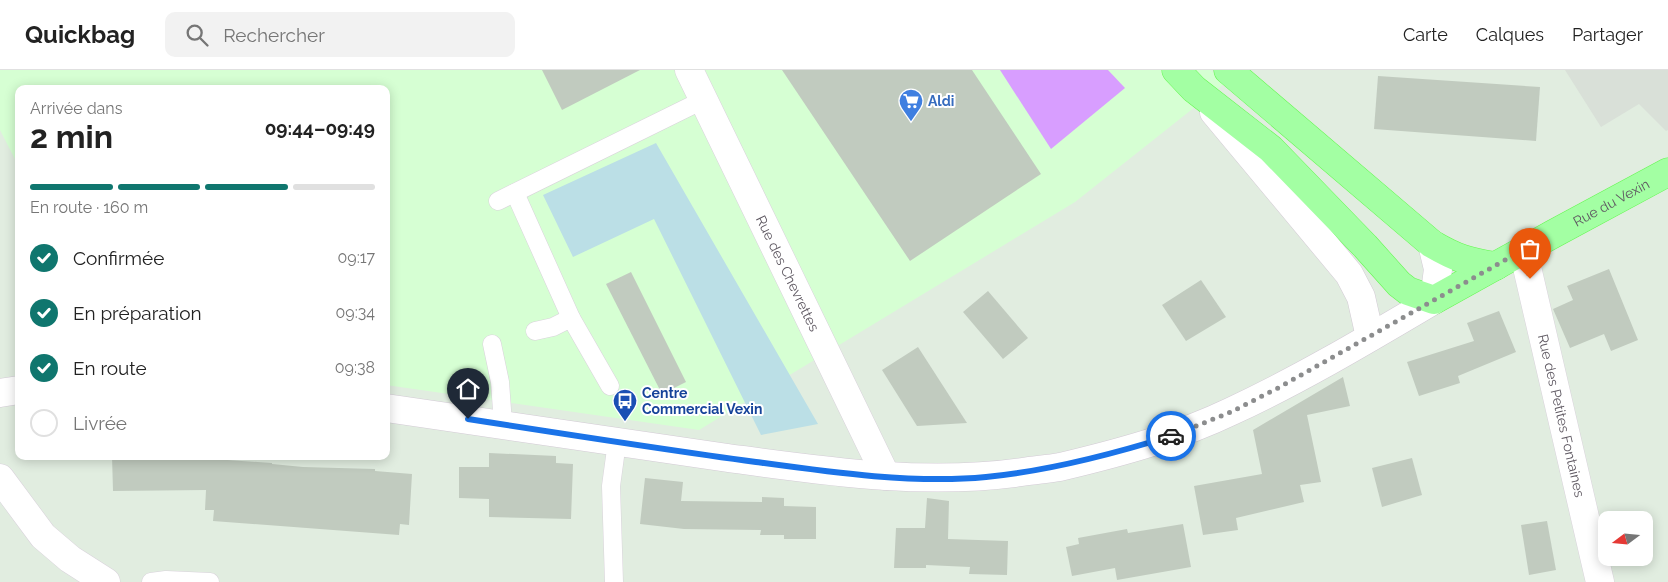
<!DOCTYPE html>
<html lang="fr">
<meta charset="utf-8">
<style>
body{margin:0;font-family:Raleway,sans-serif;background:#f2f2f2;color:#222;height:100vh;display:flex;flex-direction:column;font-size:19px;white-space:nowrap}
*{box-sizing:border-box;margin:0}
p{font-size:16px;color:#767676}
.icon{flex:none;width:28px;height:28px;fill:none;stroke:currentColor;stroke-width:2;stroke-linecap:round;stroke-linejoin:round}
.map{position:relative;flex:1;overflow:hidden}
.side{position:absolute;left:15px;top:15px;width:375px;height:375px;display:flex;flex-direction:column;background:#fff;border-radius:10px;box-shadow:0 2px 12px #0003}
.side>*{flex:none}
.needle{width:32px;rotate:254deg}
.tools{position:absolute;left:1598px;top:441px;display:grid;gap:10px}
.tools a{display:grid;place-items:center;width:55px;height:55px;border-radius:10px;background:#fff;box-shadow:0 2px 12px #0003;font-size:25px}
.pin{position:absolute;display:grid;place-items:center;width:42px;height:42px;color:#fff;margin:-51px -21px;border-radius:50% 50% 50% 0;rotate:-45deg;box-shadow:0 0 5px #0007}
.pin .icon{rotate:45deg}
.courier{position:absolute;display:grid;place-items:center;width:50px;height:50px;margin:-25px;border:4px solid #1a73e8;border-radius:50%;background:#fff;color:#222;box-shadow:0 1px 6px #0007}
.summary em{font-style:normal;font-weight:700}
.summary div{display:flex;flex-direction:column-reverse}
.summary{display:flex;align-items:center;justify-content:space-between;height:85px;padding:0 15px}
h1{font-size:32px;font-weight:700;line-height:38px}
.bar{display:grid;grid-template-columns:repeat(4,1fr);gap:8px 5px;align-content:center;height:60px;padding:0 15px}
.bar i{height:6px;border-radius:4px;background:#e0e0e0}
.bar .selected{background:#0f766e}
.bar p{grid-column:span 4}
ol{padding:0 15px;list-style:none}
li{display:flex;align-items:center;gap:15px;height:55px}
li p{margin-inline-start:auto}
li .icon{padding:5px;border-radius:50%;background:#0f766e;color:#fff;stroke-width:4}
li:last-child{color:#767676}
li i{width:28px;height:28px;border:2px solid #e0e0e0;border-radius:50%}
header{display:flex;align-items:center;gap:30px;box-sizing:border-box;height:70px;padding:0 25px;background:#fff;border-bottom:1px solid #e0e0e0}
header strong{font-size:24px}
nav{display:flex;gap:28px;margin-inline-start:auto;font-size:18px}
.search{width:350px;height:45px;background:#f2f2f2;display:flex;align-items:center;gap:12px;box-sizing:border-box;padding:0 18px;border-radius:10px;color:#767676;font-size:19px}
.map>svg:first-child{display:block}
</style>
<header>
<strong>Quickbag</strong>
<div class="search"><svg class="icon" aria-label="search" viewBox="0 0 24 24"><circle cx="10" cy="10" r="6"/><path d="M15 15l6 6"/></svg>Rechercher</div>
<nav><a>Carte</a><a>Calques</a><a>Partager</a></nav>
</header>
<div class="map">
<svg width="1668" height="512" viewBox="0 0 1668 512">
<rect width="100%" height="100%" fill="#e1ede0"/>
<!-- commercial -->
<polygon fill="#d6ffd3" points="0,0 1211,0 1224,14 1075,132 699,360 386,315 386,19 19,19 19,97 0,60"/>
<!-- industrial -->
<polygon fill="#d9e0d8" points="1565,0 1668,0 1668,60 1666,61 1639,34 1601,57"/>
<!-- green -->
<polygon fill="#bbdfe6" points="656,73 818,354 761,365 654,149 573,187 543,125"/>
<!-- water -->
<polygon fill="#d89eff" points="1000,0 1108,0 1125,18 1051,79"/>
<!-- building -->
<g fill="#c1cbbf">
<polygon points="542,0 640,0 562,40"/>
<polygon points="782,0 972,0 1041,104 910,191"/>
<polygon points="1378,6 1540,17 1536,71 1374,59"/>
<polygon points="1609,199 1638,270 1611,281 1604,264 1570,278 1553,239 1573,230 1567,216"/>
<polygon points="631,202 686,312 662,324 606,214"/>
<polygon points="1201,210 1226,247 1186,271 1162,235"/>
<polygon points="988,221 1028,268 1003,289 963,242"/>
<polygon points="1499,241 1516,282 1458,306 1460,313 1419,326 1407,292 1474,271 1467,253"/>
<polygon points="918,277 967,353 917,356 882,300"/>
<polygon points="1343,307 1350,336 1307,345 1321,412 1300,415 1304,432 1236,448 1238,460 1203,465 1194,416 1262,404 1253,360"/>
<polygon points="489,383 556,386 556,393 573,394 571,449 489,447 489,429 459,428 459,397 489,397"/>
<polygon points="112,386 171,386 272,393 272,394 303,397 375,399 375,401 412,404 409,455 400,454 399,465 213,451 214,440 205,440 206,420 113,421"/>
<polygon points="1412,388 1422,425 1382,437 1372,398"/>
<polygon points="645,408 683,412 681,431 762,432 762,427 784,428 784,436 816,437 816,469 784,469 784,465 760,465 761,460 684,459 640,454"/>
<polygon points="927,428 949,431 948,469 1008,471 1007,505 969,504 970,497 926,495 926,498 894,498 896,458 925,458"/>
<polygon points="1547,451 1556,500 1529,505 1521,455"/>
<polygon points="1183,454 1191,497 1117,510 1115,498 1072,506 1066,477 1079,474 1078,468 1127,459 1128,463"/>
</g>
<g fill="none" stroke-linecap="round" stroke-linejoin="round">
<defs>
<g id="service">
<polyline points="515,123 571,248"/>
<polyline points="498,131 703,30"/>
<polyline points="535,261 553,257 571,248 610,316"/>
<polyline points="492,274 500,312 503,354"/>
<polyline points="151,512 166,510 210,512"/>
<polyline points="614,512 611,416 617,372"/>
</g>
<g id="minor">
<path id="s1" d="M689 0 886 406"/>
<path id="s2" d="M1523 180 1600 512"/>
<polyline points="0,408 43,466 70,489 106,512"/>
</g>
<g id="secondary">
<polyline points="1214,42 1349,204 1361,227 1370,267"/>
<polyline points="0,323 19,320"/>
<path d="M386 338C500 354 614 372 728 388 825 401 924 416 1022 402 1035 400 1048 399 1060 397 1119 383 1178 367 1232 341 1301 309 1368 269 1434 230L1438 199 1432 174"/>
</g>
<g id="primary">
<path id="s3" d="M1176 0 1194 19 1271 79 1365 176 1399 214 1408 221 1434 230 1553 164 1668 102"/>
<path d="M1228 0 1432 174C1456 188 1468 192 1496 196"/>
</g>
</defs>
<!-- service casing -->
<use href="#service" stroke="#d9d3db" stroke-width="19"/>
<!-- minor casing -->
<use href="#minor" stroke="#d9d3db" stroke-width="29"/>
<!-- secondary casing -->
<use href="#secondary" stroke="#d3cbd5" stroke-width="29"/>
<!-- primary casing -->
<use href="#primary" stroke="#63f74f" stroke-width="29"/>
<!-- service -->
<use href="#service" stroke="#fff" stroke-width="18"/>
<!-- minor -->
<use href="#minor" stroke="#fff" stroke-width="28"/>
<!-- secondary -->
<use href="#secondary" stroke="#fff" stroke-width="28"/>
<!-- primary -->
<use href="#primary" stroke="#a3ffa3" stroke-width="28"/>
</g>
<g fill="none" stroke-linecap="round" stroke-linejoin="round">
<!-- done -->
<polyline stroke="#8c8d8e" stroke-width="5" stroke-dasharray="0 9" points="1171,366 1231,342 1278,318 1523,180 1530,209"/>
<!-- route -->
<path stroke="#1a73e8" stroke-width="6" d="M468 349C564 364 660 379 756 392 829 402 913 414 986 407 1049 401 1110 385 1171 366"/>
</g>
<!-- icons -->
<defs>
<symbol id="supermarket-pin" viewBox="-11 -11 22 30"><path d="M0 17L-7.5 6A9.5 9.5 0 1 1 7.5 6Z" fill="#3f7fe0" stroke="#fff"/><path d="M-6-5.5h2.5l.6 2H6L4.5 2H-2.5L-4.4-4H-6ZM-1.5 3.2a1.3 1.3 0 1 0 .1 0ZM3 3.2a1.3 1.3 0 1 0 .1 0Z" fill="#fff"/></symbol>
<symbol id="bus-pin" viewBox="-11 -11 22 30"><path d="M0 17L-7.5 6A9.5 9.5 0 1 1 7.5 6Z" fill="#1a4fb4" stroke="#fff"/><path d="M-5-6H5V4H4V6H2V4H-2V6H-4V4H-5ZM-3.5-4V0h7V-4ZM-3.5 1.2v1.5H-2V1.2ZM2 1.2v1.5H3.5V1.2Z" fill="#fff"/></symbol>
</defs>
<g fill-rule="evenodd">
<use href="#supermarket-pin" x="897" y="17" width="28" height="38"/>
<use href="#bus-pin" x="611" y="317" width="28" height="38"/>
</g>
<g text-anchor="middle" dominant-baseline="central" stroke-width="4" stroke-linejoin="round" paint-order="stroke">
<!-- shop labels -->
<g font-size="14" font-weight="bold" fill="#366cbe" stroke="#fff" text-anchor="start">
<text x="928" y="31">Aldi</text>
</g>
<!-- street labels -->
<g font-size="14" fill="#5f5962" stroke="#fff">
<text stroke="none"><textPath href="#s3" startOffset="551">Rue du Vexin</textPath></text>
<text stroke="none"><textPath href="#s1" startOffset="226">Rue des Chevrettes</textPath></text>
<text stroke="none"><textPath href="#s2" startOffset="170">Rue des Petites Fontaines</textPath></text>
</g>
<!-- transit labels -->
<g font-size="14" font-weight="bold" fill="#164399" stroke="#fff" text-anchor="start">
<text x="642" y="323">Centre<tspan x="642" dy="16">Commercial Vexin</tspan></text>
</g>
</g>
</svg>
<div class="tools">
<a><svg class="needle" viewBox="-14 -14 28 28"><path d="M0-13l5 13h-10z" fill="#e53935"/><path d="M0 13l5-13h-10z" fill="#767676"/></svg></a>
</div>
<div class="pin" style="left:1530px;top:209px;background:#ea580c"><svg class="icon" aria-label="bag" viewBox="0 0 24 24"><path d="M5 8h14l-1 12H6zM9 8a3 3 0 0 1 6 0"/></svg></div>
<div class="pin" style="left:468px;top:349px;background:#1f2937"><svg class="icon" aria-label="home" viewBox="0 0 24 24"><path d="M3 11l9-7 9 7M6 9v11h12V9"/></svg></div>
<div class="courier" style="left:1171px;top:366px"><svg class="icon" aria-label="car" viewBox="0 0 24 24"><path d="M5 17H2v-5l4-1 3-4h7l3 4 3 1v5h-3M9 17h6M6 11h13"/><circle cx="7" cy="17" r="2"/><circle cx="17" cy="17" r="2"/></svg></div>
<section class="side">
<div class="summary"><div><h1>2 min</h1><p>Arrivée dans</p></div><em>09:44–09:49</em></div>
<div class="bar"><i class="selected"></i><i class="selected"></i><i class="selected"></i><i></i><p>En route · 160 m</p></div>
<ol>
<li><svg class="icon" aria-label="check" viewBox="0 0 24 24"><path d="M5 12l5 5 9-10"/></svg>Confirmée<p>09:17</p></li>
<li><svg class="icon" aria-label="check" viewBox="0 0 24 24"><path d="M5 12l5 5 9-10"/></svg>En préparation<p>09:34</p></li>
<li><svg class="icon" aria-label="check" viewBox="0 0 24 24"><path d="M5 12l5 5 9-10"/></svg>En route<p>09:38</p></li>
<li><i></i>Livrée</li>
</ol>
</section>
</div>
